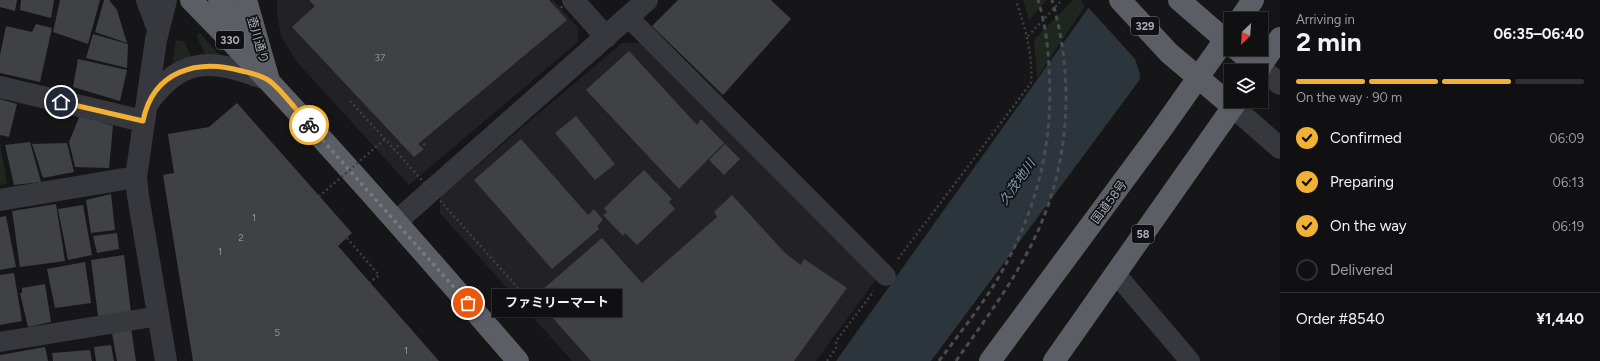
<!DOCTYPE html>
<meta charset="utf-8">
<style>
body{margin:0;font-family:Figtree,"Noto Sans JP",sans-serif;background:#19191b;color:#f1f3f6;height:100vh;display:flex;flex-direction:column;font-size:15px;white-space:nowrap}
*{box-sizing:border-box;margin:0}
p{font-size:13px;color:#9c9d9f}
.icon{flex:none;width:22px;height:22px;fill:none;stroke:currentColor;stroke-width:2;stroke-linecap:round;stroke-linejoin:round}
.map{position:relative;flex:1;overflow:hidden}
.side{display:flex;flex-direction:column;background:#101012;width:320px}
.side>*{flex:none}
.needle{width:26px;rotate:205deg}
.tools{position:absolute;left:1224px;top:12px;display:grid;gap:8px}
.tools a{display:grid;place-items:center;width:44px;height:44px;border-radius:0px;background:#101012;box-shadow:0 1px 3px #0004,0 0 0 1px #303032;font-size:20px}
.pin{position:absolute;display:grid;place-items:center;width:34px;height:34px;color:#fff;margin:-17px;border:2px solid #fff;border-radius:50%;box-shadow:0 1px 4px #0007}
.courier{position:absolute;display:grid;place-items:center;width:40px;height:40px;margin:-20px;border:3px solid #f2b134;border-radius:50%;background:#fff;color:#222;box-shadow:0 1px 5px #0007}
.bubble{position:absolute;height:28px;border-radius:0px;background:#101012;box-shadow:0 1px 3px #0004,0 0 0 1px #303032;font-size:13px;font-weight:700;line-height:28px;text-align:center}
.headline em{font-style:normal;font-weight:700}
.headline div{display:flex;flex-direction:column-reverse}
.headline{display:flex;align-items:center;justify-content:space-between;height:68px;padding:0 16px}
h1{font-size:26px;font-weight:700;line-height:30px}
.bar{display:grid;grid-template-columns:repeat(4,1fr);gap:6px 4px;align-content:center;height:48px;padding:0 16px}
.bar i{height:5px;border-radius:3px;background:#303032}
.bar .active{background:#f2b134}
.bar p{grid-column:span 4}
.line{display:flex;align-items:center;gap:10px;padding:0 16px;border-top:1px solid #303032}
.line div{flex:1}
ol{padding:0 16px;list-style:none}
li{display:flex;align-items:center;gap:12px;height:44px}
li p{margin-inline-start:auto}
li .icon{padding:4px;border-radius:50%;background:#f2b134;color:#111;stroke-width:4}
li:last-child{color:#9c9d9f}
li i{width:22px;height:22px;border:2px solid #303032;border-radius:50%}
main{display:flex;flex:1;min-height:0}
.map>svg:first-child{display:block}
</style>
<main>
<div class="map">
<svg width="1280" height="361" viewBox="0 0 1280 361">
<rect width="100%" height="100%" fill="#161618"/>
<!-- built -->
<g fill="#222225">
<polygon points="277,0 553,0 578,28 578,42 409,185 297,62 281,36 277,13"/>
<polygon points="622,43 641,43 880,274 816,361 572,361 440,213 440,197"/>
</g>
<!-- green -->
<g fill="#1e261f">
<polygon points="1023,0 1047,0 1029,20"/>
<polygon points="1073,0 1081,0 1085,6 1037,78 1034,40"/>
<polygon points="200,33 221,57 206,56 196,35"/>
<polygon points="176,40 184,41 192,58 172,66"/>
<polygon points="0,142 7,184 0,185"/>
</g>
<!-- water -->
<polygon fill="#2c353c" points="1094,0 1199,0 931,361 836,361"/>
<!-- pier -->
<polygon fill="#161618" points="1092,0 1201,0 1139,84 1140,74 1135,59 1087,6"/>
<!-- building -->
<g fill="#404145">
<polygon points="0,0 17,0 15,11 0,7"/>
<polygon points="21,0 54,0 51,18 20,10"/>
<polygon points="60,0 100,0 88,44 53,32"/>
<polygon points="104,0 109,0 117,10 127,43 95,32"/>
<polygon points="309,0 549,0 567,20 418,144 424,149 414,157 292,27 315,6"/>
<polygon points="678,0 771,0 791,19 723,95 652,26"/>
<polygon points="36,24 52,28 40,82 0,73 0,55 6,26 32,32"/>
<polygon points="93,34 128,44 127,68 86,58"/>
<polygon points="629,51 697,125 701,119 724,143 679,189 586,90"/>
<polygon points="78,59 127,70 120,101 73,87"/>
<polygon points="0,99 17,104 9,137 0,135"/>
<polygon points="237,103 352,233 338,246 439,361 193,361 163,175 174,173 168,134 209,127"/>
<polygon points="80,115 113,126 109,168 75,167 69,142"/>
<polygon points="576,116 615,164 595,180 555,133"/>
<polygon points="521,139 588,215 594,209 603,220 597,226 599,229 552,269 474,180"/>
<polygon points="30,142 41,182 14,185 5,145"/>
<polygon points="67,143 74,172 43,178 32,144"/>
<polygon points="725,144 740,159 724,175 709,160"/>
<polygon points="644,170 672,199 669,202 675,209 637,245 625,233 623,236 603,215 607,212 604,208"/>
<polygon points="111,194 115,230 91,233 86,200"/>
<polygon points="732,195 785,253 801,265 804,259 847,288 794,361 591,361 534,297 602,238 642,283 717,217 714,212"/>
<polygon points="56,204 65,261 20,267 12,211"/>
<polygon points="83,205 92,255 68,260 58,209"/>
<polygon points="6,216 16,267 0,270 0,217"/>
<polygon points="117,233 119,249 97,253 93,236"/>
<polygon points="124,255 131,312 98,316 91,260"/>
<polygon points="85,262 91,303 55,308 47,269"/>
<polygon points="14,273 22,321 0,325 0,275"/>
<polygon points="45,284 51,322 28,327 20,293 22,293 22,288"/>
<polygon points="131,328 136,361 117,361 112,333"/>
<polygon points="111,345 114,361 96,361 94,347"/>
<polygon points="45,347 48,361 0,361 0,355"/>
<polygon points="90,350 92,361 53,361 52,353"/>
</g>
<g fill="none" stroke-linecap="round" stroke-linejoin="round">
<!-- path -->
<g stroke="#3d3f44" stroke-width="2.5" stroke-dasharray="2 3" stroke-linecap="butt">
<polyline points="533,0 550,18"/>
<polyline points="1028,36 1062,0"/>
<polyline points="350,101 394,149"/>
<polyline points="239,115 330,218 326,246 363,288"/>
<polyline points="425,145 417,137 447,113 442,109"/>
<polyline points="347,238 379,275 363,288 429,361"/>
<polyline points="181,252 186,283"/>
<path d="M898 259 1031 83C1033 53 1025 28 1016 0"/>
<polyline points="677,361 699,341 715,321"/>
<polyline points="827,361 836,348 836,341 874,291"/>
</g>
<!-- minor -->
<g stroke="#37383d" stroke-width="20">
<polyline points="628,17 886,276"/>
<polyline points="1115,273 1190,361"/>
<polyline points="0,342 159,316"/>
</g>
<!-- tertiary -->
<g stroke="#37383d" stroke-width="22">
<polyline points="147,0 158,29"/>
<polyline points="166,0 156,40 136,177 138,196 166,361"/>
<polyline points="573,0 606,37"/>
<polyline points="1260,68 1280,84"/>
<polyline points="0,87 143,121"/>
<path d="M147 104C185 52 215 61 269 80"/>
<polyline points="1233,107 1280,148"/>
<polyline points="0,200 136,177"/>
<polyline points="397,221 647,0"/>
</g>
<!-- trunk -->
<g stroke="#5b5e65" stroke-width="22">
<path d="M191 0C305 116 411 238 518 361"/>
<polyline points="219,0 256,39"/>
<polyline points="246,0 268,77"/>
<polyline points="1120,0 1169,53 1233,107"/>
<polyline points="1179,0 1231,45"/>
<polyline points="1240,19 1253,0"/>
<polyline points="1236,49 1260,68"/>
<polyline points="1257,71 1280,38"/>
<polyline points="990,361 1161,130 1231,31"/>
<polyline points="1054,361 1237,101"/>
</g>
<!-- rail -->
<g stroke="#4a4c52" stroke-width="3" stroke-dasharray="5 4" stroke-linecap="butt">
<path d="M939 361C959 334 980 308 997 280 1036 213 1054 145 1049 68 1048 46 1045 22 1038 0"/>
<path d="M956 361C989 314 1026 266 1046 211 1071 144 1072 68 1052 0"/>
</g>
<!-- path-bridge -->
<g stroke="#3d3f44" stroke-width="2.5" stroke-dasharray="2 3" stroke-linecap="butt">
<polyline points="570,0 394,149 535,307 547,297 604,361"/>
<polyline points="315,200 385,139"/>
<polyline points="186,283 200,361"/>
</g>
</g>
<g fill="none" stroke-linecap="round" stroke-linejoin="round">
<!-- done -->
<polyline stroke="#757880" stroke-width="4" stroke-dasharray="0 7.2" points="309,125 468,303"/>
<!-- route -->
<path stroke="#f2b134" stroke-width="5" d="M61 102 143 121C153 71 197 58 242 71 250 73 261 75 268 80 277 85 301 115 309 125"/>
</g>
<g text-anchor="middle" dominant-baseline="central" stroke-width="3.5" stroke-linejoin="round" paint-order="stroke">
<!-- number labels -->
<g font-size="10" fill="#8e929b">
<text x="380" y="57">37</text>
<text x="254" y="217">1</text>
<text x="241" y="237">2</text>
<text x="220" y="251">1</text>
<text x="277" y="332">5</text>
<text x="406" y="350">1</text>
</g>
<!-- shield labels -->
<g fill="#111113" stroke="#7b7e86" stroke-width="1">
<rect x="1131" y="17" width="28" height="18" rx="3"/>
<rect x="216" y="31" width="28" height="18" rx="3"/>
<rect x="1132" y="225" width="22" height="18" rx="3"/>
</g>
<g font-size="11" font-weight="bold" fill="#a8adb8">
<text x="1145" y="26">329</text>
<text x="230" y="40">330</text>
<text x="1143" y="234">58</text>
</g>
<!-- street labels -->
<g font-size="12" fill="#a8adb8" stroke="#111113">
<text transform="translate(258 40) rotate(74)">壺川通り</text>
<text transform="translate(1109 202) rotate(-53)">国道58号</text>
</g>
<!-- water labels -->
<g font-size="13" font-style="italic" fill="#7f9bb3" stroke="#111113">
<text transform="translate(1017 182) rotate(-55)">久茂地川</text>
</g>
</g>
</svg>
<div class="tools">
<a><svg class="needle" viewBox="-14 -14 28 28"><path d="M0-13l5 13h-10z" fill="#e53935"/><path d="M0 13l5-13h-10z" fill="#9c9d9f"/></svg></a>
<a><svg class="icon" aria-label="layers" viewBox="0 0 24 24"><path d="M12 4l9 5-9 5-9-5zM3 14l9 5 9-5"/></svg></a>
</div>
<div class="pin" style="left:468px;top:303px;background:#ea580c"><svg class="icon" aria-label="bag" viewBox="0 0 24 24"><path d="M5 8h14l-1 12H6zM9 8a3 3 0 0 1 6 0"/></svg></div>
<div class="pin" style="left:61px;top:102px;background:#1f2937"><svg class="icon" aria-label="home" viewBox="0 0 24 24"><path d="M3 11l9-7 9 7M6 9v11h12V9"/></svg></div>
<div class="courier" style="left:309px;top:125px"><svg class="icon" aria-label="bike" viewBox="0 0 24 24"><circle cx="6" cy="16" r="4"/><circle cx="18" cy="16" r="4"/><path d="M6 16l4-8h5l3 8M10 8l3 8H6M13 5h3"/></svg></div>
<div class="bubble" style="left:492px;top:289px;width:130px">ファミリーマート</div>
</div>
<section class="side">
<div class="headline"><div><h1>2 min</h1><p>Arriving in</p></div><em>06:35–06:40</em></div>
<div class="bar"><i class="active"></i><i class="active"></i><i class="active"></i><i></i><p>On the way · 90 m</p></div>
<ol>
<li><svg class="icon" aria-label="check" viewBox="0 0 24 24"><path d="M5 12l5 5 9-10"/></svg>Confirmed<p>06:09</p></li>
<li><svg class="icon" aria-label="check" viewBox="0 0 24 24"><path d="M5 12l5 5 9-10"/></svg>Preparing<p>06:13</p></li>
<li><svg class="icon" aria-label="check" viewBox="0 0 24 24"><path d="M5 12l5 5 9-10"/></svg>On the way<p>06:19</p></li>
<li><i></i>Delivered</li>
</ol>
<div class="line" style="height:52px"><div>Order #8540</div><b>¥1,440</b></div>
</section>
</main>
